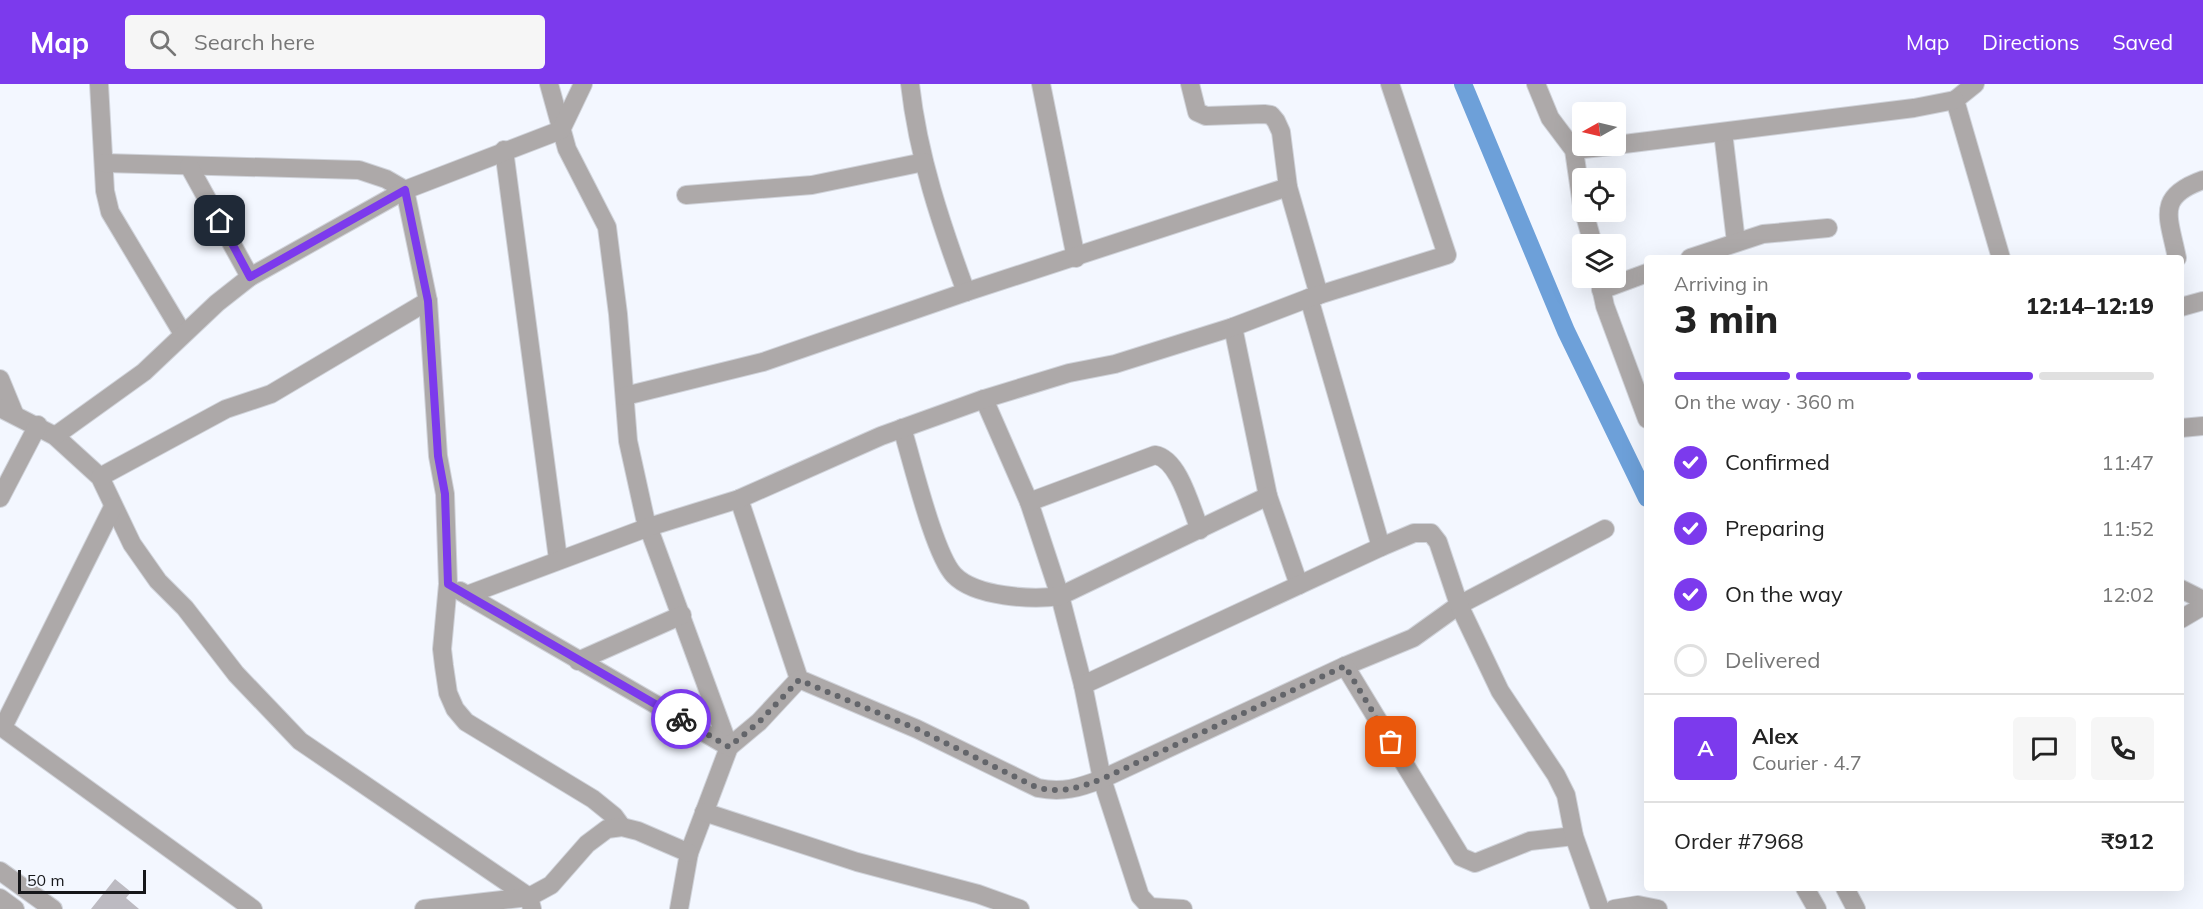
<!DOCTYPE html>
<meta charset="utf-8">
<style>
body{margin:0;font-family:Mulish,sans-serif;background:#f6f6f6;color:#222;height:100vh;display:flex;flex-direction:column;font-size:22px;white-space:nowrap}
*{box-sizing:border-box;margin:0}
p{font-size:20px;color:#767676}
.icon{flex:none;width:33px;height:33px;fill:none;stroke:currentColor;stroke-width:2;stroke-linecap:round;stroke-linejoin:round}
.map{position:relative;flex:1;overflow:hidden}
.side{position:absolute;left:1644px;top:171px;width:540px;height:636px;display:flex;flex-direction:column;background:#fff;border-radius:6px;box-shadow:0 6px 24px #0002}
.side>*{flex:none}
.needle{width:39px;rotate:262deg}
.tools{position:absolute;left:1572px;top:18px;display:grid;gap:12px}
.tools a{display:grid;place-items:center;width:54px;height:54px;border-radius:6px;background:#fff;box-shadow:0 6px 24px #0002;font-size:30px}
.scale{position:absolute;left:18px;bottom:15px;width:128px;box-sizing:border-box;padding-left:6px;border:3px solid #16171a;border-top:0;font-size:16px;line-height:21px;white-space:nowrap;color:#16171a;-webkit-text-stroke:4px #f3f7ff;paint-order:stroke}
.pin{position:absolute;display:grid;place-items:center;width:51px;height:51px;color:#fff;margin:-26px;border-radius:12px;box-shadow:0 3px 9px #0006}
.courier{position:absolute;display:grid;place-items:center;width:60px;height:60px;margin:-30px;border:4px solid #7c3aed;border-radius:50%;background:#fff;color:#222;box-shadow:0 2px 8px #0007}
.summary em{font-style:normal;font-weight:800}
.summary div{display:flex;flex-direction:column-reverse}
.summary{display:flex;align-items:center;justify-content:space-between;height:102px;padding:0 30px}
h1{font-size:39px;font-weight:800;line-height:45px}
.bar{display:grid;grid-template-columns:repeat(4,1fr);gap:9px 6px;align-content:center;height:72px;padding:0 30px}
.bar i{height:8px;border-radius:4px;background:#e0e0e0}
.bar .current{background:#7c3aed}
.bar p{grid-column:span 4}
.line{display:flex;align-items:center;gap:15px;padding:0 30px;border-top:2px solid #e0e0e0}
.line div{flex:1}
.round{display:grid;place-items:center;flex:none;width:63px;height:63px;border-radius:6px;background:#f6f6f6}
ol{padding:0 30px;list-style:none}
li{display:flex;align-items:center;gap:18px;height:66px}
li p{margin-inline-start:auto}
li .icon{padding:6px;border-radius:50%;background:#7c3aed;color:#fff;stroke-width:4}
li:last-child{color:#767676}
li i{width:33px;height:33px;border:3px solid #e0e0e0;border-radius:50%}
header{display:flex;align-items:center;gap:36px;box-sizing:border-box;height:84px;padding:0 30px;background:#7c3aed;color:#fff}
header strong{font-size:28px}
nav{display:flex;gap:33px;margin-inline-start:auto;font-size:21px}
.search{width:420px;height:54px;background:#f6f6f6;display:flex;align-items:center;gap:15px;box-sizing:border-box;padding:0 21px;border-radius:6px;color:#767676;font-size:22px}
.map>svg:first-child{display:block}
</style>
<header>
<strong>Map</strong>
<div class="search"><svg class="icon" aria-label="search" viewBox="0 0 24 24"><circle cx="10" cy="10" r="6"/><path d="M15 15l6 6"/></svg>Search here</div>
<nav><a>Map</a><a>Directions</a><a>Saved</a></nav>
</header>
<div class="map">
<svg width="2203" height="825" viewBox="0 0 2203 825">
<rect width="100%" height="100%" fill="#f3f7ff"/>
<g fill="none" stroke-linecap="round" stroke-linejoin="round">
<!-- canal -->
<polyline stroke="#6da0d9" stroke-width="18" points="1463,0 1566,247 1647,414"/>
</g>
<!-- building -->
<polygon fill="#bcbac1" points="115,795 131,808 126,814 139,825 91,825"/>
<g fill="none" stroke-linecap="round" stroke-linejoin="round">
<defs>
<g id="minor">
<polyline points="99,0 105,107 110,128 183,250"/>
<polyline points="549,0 567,65 607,143 618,230 628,357 645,434 729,663 689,769 679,825"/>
<path d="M910 0C918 72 941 140 966 208"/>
<polyline points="1041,0 1076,174"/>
<polyline points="1190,0 1197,28 1206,32 1264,30 1271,31 1276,37 1281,48 1288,103 1319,211"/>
<polyline points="1536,0 1550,34 1574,66 1582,121"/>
<polyline points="1975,0 1955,16 2001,174"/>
<polyline points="1723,48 1736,158"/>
<polyline points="1616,61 1914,24 1955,16"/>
<polyline points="504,66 558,475"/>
<polyline points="1574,66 1611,62"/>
<polyline points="104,79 359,86 386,95 405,106 428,217 438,372 445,410 448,500 442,565 444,582 448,609 455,625 466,638 593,715 614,732 622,743"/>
<polyline points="189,82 250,193"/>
<polyline points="686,111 812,101 924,78"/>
<polyline points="1584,128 1593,160"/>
<polyline points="1690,174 1763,150 1828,144"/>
<path d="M2177 174C2169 133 2155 113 2203 96"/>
<polyline points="1599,194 1605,222 1647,335"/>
<polyline points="1601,206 1647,189"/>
<polyline points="1309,214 1381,463"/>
<polyline points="2181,223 2203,217"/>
<polyline points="1233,243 1268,412 1299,501"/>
<polyline points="0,295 14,329"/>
<polyline points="625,312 763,278 966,208 1288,103"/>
<polyline points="984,315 1029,418 1060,512 1083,601 1102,695 1140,812 1150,823 1183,825"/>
<polyline points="0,324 55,352 100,393 132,460 158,497 185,524 236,590 300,657 529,813 532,825"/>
<path d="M902 344C912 376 934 470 954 491 975 513 1032 516 1060 512L1268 412"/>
<polyline points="2181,344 2203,342"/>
<polyline points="55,352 144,288 217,219 250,193 405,106 561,46 583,0"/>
<polyline points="100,393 226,325 271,310 428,217"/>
<polyline points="0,414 38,341"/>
<path d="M739 415 799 595 917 645 1038 704C1062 709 1079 704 1102 695L1345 582 1413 554 1459 521 1605 445"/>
<path d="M1029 418 1155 371C1179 375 1191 424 1200 446"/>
<polyline points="2181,505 2203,516"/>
<polyline points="460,507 729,663 759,638 799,595"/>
<polyline points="467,511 649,443 739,415 881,352 984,315 1069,289 1115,280 1233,243 1309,214 1447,171 1390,0"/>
<polyline points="2181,535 2203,522"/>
<polyline points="578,577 682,531"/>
<polyline points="1345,582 1461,773 1475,779 1530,757 1574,752"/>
<polyline points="1083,601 1381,463 1414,449 1431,449 1438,458 1459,521 1500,607 1556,691 1566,711 1574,752 1600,825"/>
<polyline points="0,642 253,825"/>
<polyline points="3,643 113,423"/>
<polyline points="704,728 857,778 978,810 1020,825"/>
<polyline points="1805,804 1817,825"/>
<polyline points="1845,804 1856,825"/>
<polyline points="424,825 529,813 551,801 587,760 607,745 622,743 638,747 689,769"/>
<polyline points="1614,825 1638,821 1658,825"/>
</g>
<g id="tertiary">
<polyline points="0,787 53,825"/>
<polyline points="0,814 15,825"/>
</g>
</defs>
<!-- minor casing -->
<use href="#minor" stroke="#d0d3da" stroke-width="20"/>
<!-- tertiary casing -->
<use href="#tertiary" stroke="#d0d3da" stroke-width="20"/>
<!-- minor -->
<use href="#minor" stroke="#ada9a9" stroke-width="18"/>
<!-- tertiary -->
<use href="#tertiary" stroke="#ada9a9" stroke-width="18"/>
</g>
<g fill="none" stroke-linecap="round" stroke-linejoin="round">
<!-- done -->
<path stroke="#63656a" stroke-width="6" stroke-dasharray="0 10.8" d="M681 635 729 663 759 638 799 596 917 645 1038 704C1062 709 1079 704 1102 695L1345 582 1391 658"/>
<!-- route -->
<polyline stroke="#7c3aed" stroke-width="8" points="220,137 250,193 405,106 428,217 438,372 445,410 448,500 681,635"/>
</g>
</svg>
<div class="tools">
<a><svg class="needle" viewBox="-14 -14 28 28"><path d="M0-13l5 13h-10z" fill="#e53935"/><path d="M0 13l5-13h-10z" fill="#767676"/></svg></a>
<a><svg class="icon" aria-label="locate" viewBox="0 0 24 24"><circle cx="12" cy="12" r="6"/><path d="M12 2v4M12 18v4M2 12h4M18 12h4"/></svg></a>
<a><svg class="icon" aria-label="layers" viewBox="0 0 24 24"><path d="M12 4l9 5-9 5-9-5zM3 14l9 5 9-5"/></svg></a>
</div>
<div class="scale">50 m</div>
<div class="pin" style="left:1391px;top:658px;background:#ea580c"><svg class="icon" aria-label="bag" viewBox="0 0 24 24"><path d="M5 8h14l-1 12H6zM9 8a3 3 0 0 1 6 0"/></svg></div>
<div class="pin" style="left:220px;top:137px;background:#1f2937"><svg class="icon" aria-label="home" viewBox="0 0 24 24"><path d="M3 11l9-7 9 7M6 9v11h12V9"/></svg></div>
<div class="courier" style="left:681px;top:635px"><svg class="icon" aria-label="bike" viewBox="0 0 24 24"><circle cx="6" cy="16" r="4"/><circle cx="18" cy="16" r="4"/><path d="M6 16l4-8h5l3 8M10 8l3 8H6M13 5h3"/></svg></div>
<section class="side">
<div class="summary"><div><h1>3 min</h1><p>Arriving in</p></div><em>12:14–12:19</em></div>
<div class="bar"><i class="current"></i><i class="current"></i><i class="current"></i><i></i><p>On the way · 360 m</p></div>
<ol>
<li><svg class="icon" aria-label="check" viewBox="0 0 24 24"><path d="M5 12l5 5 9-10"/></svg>Confirmed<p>11:47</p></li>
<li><svg class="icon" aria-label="check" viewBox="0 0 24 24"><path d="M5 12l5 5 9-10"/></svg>Preparing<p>11:52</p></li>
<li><svg class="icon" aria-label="check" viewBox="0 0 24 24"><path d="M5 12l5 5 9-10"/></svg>On the way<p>12:02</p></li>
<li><i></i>Delivered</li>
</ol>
<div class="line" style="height:108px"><b class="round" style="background:#7c3aed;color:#fff">A</b><div><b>Alex</b><p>Courier · 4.7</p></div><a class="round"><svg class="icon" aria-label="chat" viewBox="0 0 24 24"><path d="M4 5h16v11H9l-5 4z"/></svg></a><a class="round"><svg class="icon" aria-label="phone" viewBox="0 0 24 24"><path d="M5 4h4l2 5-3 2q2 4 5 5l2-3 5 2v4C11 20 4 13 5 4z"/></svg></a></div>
<div class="line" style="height:78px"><div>Order #7968</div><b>₹912</b></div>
</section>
</div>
